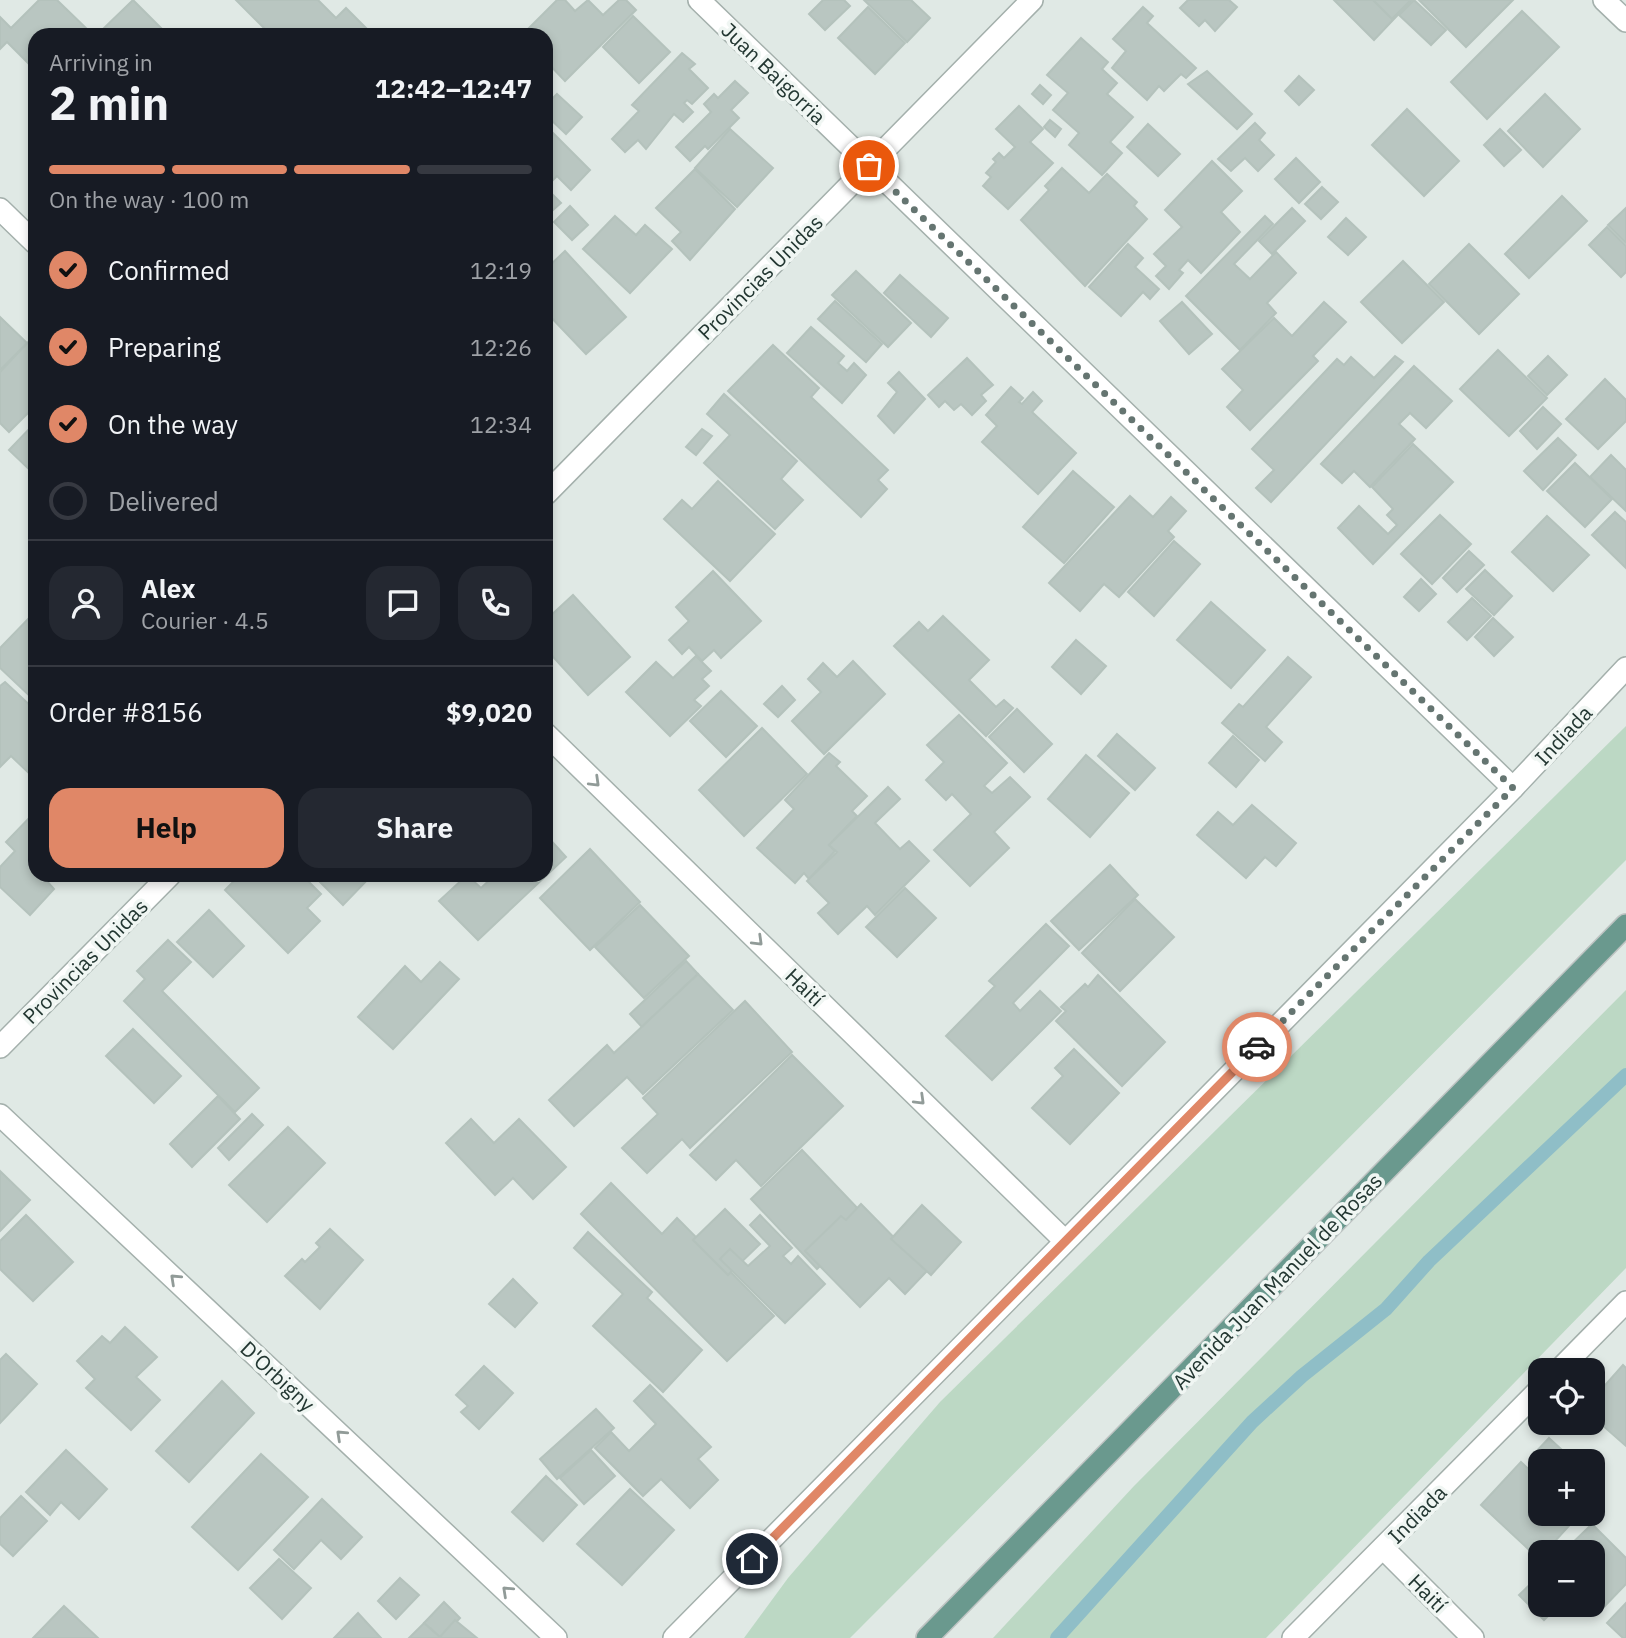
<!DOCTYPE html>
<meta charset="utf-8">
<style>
body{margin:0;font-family:"IBM Plex Sans",sans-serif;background:#242831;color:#f1f3f6;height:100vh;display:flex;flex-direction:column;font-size:26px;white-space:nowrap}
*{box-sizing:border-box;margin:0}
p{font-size:23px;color:#9ea1a6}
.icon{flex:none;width:38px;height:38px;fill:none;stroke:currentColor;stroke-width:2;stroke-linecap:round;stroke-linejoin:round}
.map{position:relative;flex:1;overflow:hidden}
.drawer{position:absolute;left:28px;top:28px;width:525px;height:854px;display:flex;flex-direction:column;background:#171b24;border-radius:21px;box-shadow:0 4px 10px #0003}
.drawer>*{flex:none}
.tools{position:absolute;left:1528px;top:1358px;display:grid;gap:14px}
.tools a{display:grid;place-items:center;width:77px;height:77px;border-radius:14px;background:#171b24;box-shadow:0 4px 10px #0003;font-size:35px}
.pin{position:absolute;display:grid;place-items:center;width:60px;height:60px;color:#fff;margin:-30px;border:4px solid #fff;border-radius:50%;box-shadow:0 2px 7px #0007}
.courier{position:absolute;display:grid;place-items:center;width:70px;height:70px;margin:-35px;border:5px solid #e08767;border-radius:50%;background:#fff;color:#222;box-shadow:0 2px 9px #0007}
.overview em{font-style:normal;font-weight:700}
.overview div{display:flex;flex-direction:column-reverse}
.overview{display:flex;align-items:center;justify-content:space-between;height:119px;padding:0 21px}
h1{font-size:46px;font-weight:700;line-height:52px}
.bar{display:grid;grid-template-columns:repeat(4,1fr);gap:10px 7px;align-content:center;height:84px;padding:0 21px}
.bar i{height:9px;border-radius:5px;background:#363941}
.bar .current{background:#e08767}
.bar p{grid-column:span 4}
.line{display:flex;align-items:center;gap:18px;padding:0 21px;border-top:2px solid #363941}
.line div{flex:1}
.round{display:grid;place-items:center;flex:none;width:74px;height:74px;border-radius:21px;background:#242831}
ol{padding:0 21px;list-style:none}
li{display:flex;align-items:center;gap:21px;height:77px}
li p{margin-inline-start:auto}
li .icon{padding:7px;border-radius:50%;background:#e08767;color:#111;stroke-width:4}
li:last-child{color:#9ea1a6}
li i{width:38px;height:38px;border:4px solid #363941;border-radius:50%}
.primary-button{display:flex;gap:14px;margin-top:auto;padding:14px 21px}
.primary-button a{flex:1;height:80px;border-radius:21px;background:#e08767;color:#111;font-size:28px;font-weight:700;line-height:80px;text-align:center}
.primary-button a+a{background:#242831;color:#f1f3f6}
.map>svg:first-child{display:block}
</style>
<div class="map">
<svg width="1626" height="1638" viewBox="0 0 1626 1638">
<rect width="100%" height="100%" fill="#e0e9e5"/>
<!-- green -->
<g fill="#bcd8c4">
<polygon points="1626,726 1626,860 850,1638 744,1638 788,1578 940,1402"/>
<polygon points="1626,990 1626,1268 1266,1638 993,1638 1134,1486"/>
</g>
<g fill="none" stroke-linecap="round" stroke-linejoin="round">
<!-- stream -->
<polyline stroke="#8fbec7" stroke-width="14" points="1057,1638 1252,1422 1302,1376 1386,1309 1429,1261 1626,1075"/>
</g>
<!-- building -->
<g fill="#b9c6c1" stroke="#b4c2bc" stroke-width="2">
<polygon points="39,0 57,0 89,31 85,35 35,35 35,70 7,42 0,49 0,17 11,28"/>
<polygon points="133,0 168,35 107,35 102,30"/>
<polygon points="236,0 318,0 336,18 346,8 373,35 271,35"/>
<polygon points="557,0 565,0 575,11 588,0 603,15 619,0 626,0 636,10 565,81 546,61 546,35 530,35 526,31"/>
<polygon points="823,0 844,0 850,6 825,30 809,14"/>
<polygon points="864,0 911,0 930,18 907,42"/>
<polygon points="1188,0 1229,0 1237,7 1215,31 1205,20 1199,26 1180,8"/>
<polygon points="1334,0 1412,0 1374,40"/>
<polygon points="1373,0 1411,0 1392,19"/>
<polygon points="1414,0 1446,30 1431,45 1399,15"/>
<polygon points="1419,0 1513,0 1466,47"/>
<polygon points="868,7 905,43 875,74 838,38"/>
<polygon points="1143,7 1153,16 1147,23 1196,68 1186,78 1181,74 1164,91 1159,86 1147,100 1112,68 1126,51 1113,39"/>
<polygon points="1522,11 1559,47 1487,119 1451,82"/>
<polygon points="633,16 670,52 639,83 603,47"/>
<polygon points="1081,38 1108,62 1102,69 1117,83 1107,94 1133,117 1110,142 1122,153 1102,175 1069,145 1079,133 1053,110 1068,93 1047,75"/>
<polygon points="682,53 695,64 689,69 708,88 692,104 687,100 684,103 693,112 683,122 674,114 646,149 638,140 625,152 612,139 639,111 632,105"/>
<polygon points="1207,71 1252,114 1237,129 1188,84"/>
<polygon points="1299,76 1314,90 1299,105 1285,91"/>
<polygon points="735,81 748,93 731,110 739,118 708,149 705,146 690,161 676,147 711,112 704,104 714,94 718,98"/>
<polygon points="1040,85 1051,95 1043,104 1032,94"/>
<polygon points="557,94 582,117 566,134 546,115 546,105"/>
<polygon points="1545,94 1580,129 1543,167 1508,131"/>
<polygon points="1019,106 1043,129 1030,142 1053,163 1008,209 983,186 991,177 986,173 996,162 993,159 999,153 1004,158 1015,147 996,129"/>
<polygon points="1407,109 1459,161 1424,196 1372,145"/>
<polygon points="1050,120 1061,129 1055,137 1044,127"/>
<polygon points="1255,123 1265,133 1259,140 1274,155 1258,171 1245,158 1231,171 1218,159"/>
<polygon points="1148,124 1180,154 1158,176 1127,147"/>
<polygon points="730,129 773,168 737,207 695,168"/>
<polygon points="1500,129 1521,150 1504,166 1484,145"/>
<polygon points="551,131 590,170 571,190 557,176 546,187 546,136"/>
<polygon points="1296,158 1320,182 1299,203 1275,179"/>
<polygon points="1212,161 1242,191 1221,212 1240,232 1201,273 1188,260 1179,270 1183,273 1169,289 1156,276 1166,266 1154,254 1182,227 1165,210"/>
<polygon points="1062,168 1089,193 1107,174 1137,202 1134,206 1147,219 1085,286 1021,220 1049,190 1045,186"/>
<polygon points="695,169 735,209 690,260 672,241 681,232 656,208"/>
<polygon points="1322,187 1338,202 1321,219 1305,204"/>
<polygon points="546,188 561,203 552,211 546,205"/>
<polygon points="1562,196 1587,221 1529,278 1505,254"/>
<polygon points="570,206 588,225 572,240 554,222"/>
<polygon points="1292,208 1305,221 1272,254 1259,241"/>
<polygon points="1626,208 1626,243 1608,225"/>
<polygon points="615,216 636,235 645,225 672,249 630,293 583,249"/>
<polygon points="1265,216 1273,224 1234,264 1250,279 1276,252 1296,273 1267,303 1276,313 1240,350 1186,296"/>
<polygon points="1346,218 1366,237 1348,255 1328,237"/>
<polygon points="1607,227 1626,246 1626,272 1621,277 1589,245"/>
<polygon points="1128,244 1143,258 1135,267 1159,289 1150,299 1143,292 1121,316 1089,287"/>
<polygon points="1469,244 1519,294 1479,334 1429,284"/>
<polygon points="565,251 626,317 586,354 546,312 546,269"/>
<polygon points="1403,261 1444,302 1402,343 1361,302"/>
<polygon points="856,271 911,323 888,347 832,295"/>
<polygon points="900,275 948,318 931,337 884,293"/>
<polygon points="835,301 882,344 866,362 818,319"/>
<polygon points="1182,302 1212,334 1189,354 1160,321"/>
<polygon points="1324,302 1346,322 1313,356 1318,361 1250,430 1227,407 1243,390 1222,369 1274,318 1292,336"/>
<polygon points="0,317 27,343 0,370"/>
<polygon points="811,327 844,356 838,363 847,371 854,363 866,375 842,403 787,353"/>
<polygon points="34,336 35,406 9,432 0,423 0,372"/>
<polygon points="773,345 819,388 811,397 888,470 878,480 887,489 861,517 728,391"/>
<polygon points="1498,350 1547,398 1509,436 1460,389"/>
<polygon points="1395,356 1403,362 1271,502 1256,488 1274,470 1252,449 1337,359 1344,365 1351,357 1374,378"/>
<polygon points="1548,356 1567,375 1547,395 1528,376"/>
<polygon points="967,358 993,385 981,395 986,401 972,415 961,404 954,410 945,401 939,407 928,395"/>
<polygon points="1414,366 1452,401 1426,428 1410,413 1399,424 1415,439 1370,487 1354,471 1342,483 1321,464"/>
<polygon points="899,372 925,399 894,433 878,416 897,392 888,383"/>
<polygon points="1605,379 1626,400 1626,421 1598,449 1566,419"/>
<polygon points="1011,387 1023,398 1019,402 1022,404 1033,392 1042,401 1032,412 1076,453 1038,494 982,442 997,426 986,415"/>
<polygon points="724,394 797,461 781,479 803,500 775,529 704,463 730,435 707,414"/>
<polygon points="1543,407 1561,424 1537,449 1520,431"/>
<polygon points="35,423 35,475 9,450"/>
<polygon points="702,429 712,436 696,455 686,447"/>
<polygon points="1558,438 1576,455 1543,490 1524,471"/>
<polygon points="1413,444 1453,482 1373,564 1338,528 1359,506 1388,534 1397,525 1387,515 1393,509 1372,487"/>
<polygon points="1611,455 1626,470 1626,511 1590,477"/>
<polygon points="1575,463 1612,499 1585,527 1547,491"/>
<polygon points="1073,471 1114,507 1064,563 1023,527"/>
<polygon points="718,481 775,534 730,581 664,519 682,500 692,509"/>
<polygon points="1130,496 1153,517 1171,497 1186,511 1168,531 1174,537 1119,597 1104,584 1080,611 1049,583"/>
<polygon points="1615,512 1626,522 1626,568 1592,535"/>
<polygon points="1440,515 1471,544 1432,584 1401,554"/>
<polygon points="1547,516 1589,555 1553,591 1512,552"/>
<polygon points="1174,541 1200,564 1154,616 1128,592"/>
<polygon points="1469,551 1484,565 1457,592 1443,578"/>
<polygon points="1485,570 1512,596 1494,615 1466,589"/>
<polygon points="713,571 761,621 721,658 714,650 702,661 689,647 682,654 669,640 689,621 676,607"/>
<polygon points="1421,579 1436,594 1419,611 1404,597"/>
<polygon points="573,595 630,657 588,695 546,649 546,620"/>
<polygon points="1472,598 1491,616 1467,640 1448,622"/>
<polygon points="1211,602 1265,650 1231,688 1177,640"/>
<polygon points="32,615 35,617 35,701 0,668 0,648"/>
<polygon points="943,616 989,660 969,680 996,707 1004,700 1013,708 986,736 894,646 919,622 928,631"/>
<polygon points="1493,618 1513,637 1494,656 1475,637"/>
<polygon points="1076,640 1106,666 1081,694 1052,667"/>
<polygon points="696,656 711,671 702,679 709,686 694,700 701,706 670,736 626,692 656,662 673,678"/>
<polygon points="1288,657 1311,677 1266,727 1282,742 1265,761 1222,723 1239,704 1243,707"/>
<polygon points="853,661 885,694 824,754 792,721 821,692 808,679 823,663 837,677"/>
<polygon points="5,682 35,710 35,779 11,756 0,767 0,686"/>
<polygon points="782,686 795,700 778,717 764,704"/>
<polygon points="721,691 757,726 726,757 690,721"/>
<polygon points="1017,709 1052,744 1024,772 989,737"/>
<polygon points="959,715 1007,763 984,786 992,793 1010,777 1030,797 994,832 1009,848 970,886 934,850 971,814 952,794 946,800 926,780 944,762 927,745"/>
<polygon points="762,728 807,774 744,836 699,790"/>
<polygon points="1117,734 1155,768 1135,790 1098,756"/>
<polygon points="1233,736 1259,760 1236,787 1209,763"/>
<polygon points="829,753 840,762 836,766 867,796 852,811 857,816 829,845 835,851 809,879 804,873 795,883 757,848 794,809 785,800"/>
<polygon points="1086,755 1129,793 1090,837 1048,799"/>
<polygon points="888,787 900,799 875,823 900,849 909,841 929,861 875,915 867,906 838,934 818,913 829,903 807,881 837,852 829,845"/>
<polygon points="1252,805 1296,843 1276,866 1265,857 1246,878 1197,835 1218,812 1233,825"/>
<polygon points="35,812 35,875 49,875 45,879 54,889 30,915 0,887 0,867 15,851 6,842"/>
<polygon points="546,835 566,857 478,940 439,901 467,875 481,888 495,875 546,875"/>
<polygon points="590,849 640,902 590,950 540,898"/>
<polygon points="1110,865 1138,895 1079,950 1051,921"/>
<polygon points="240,875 302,875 321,894 307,908 320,921 288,953 225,890"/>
<polygon points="313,875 372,875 343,905"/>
<polygon points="905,888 936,918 897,957 866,927"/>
<polygon points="1135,899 1174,937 1120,991 1082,953"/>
<polygon points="640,905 689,956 644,998 595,947"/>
<polygon points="209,910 244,946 213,977 177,942"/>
<polygon points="1046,924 1069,946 1013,1003 1020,1011 1040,991 1061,1011 992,1080 946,1036 995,986 989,981"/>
<polygon points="168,940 191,962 162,991 259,1088 235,1112 124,1001 145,979 137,971"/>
<polygon points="686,961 698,974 642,1027 630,1014"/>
<polygon points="440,962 459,979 393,1049 358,1017 405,966 421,982"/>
<polygon points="698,974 733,1010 643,1094 627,1077 574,1126 549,1100 607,1045 614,1053"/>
<polygon points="1098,975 1165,1042 1122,1086 1056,1021 1066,1011 1061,1007 1085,984 1088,987"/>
<polygon points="745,1001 792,1052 690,1148 682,1139 647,1173 622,1148 658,1114 643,1098"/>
<polygon points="133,1029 181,1076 154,1103 106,1056"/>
<polygon points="1074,1049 1119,1093 1070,1144 1032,1108 1063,1076 1055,1068"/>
<polygon points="792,1055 843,1106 761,1186 736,1160 716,1180 690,1155"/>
<polygon points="218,1096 240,1119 192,1167 170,1144"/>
<polygon points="252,1114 263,1125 229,1160 218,1148"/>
<polygon points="471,1119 494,1143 519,1119 566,1167 533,1199 513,1178 495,1195 446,1143"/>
<polygon points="288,1127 325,1163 267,1222 229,1185"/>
<polygon points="802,1150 863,1214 852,1225 857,1230 817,1269 751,1199"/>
<polygon points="0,1171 30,1200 0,1231"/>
<polygon points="611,1183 662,1234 677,1218 774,1316 727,1361 581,1214"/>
<polygon points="861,1204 927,1271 905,1294 889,1278 860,1307 805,1251 841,1216 846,1220"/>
<polygon points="922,1205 961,1242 931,1275 891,1239"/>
<polygon points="725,1209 760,1244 728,1275 693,1240"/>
<polygon points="26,1215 73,1262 33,1301 0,1269 0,1241"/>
<polygon points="760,1215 792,1248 783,1256 791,1264 798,1256 825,1284 785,1323 720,1259 730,1249 748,1266 770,1246 750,1225"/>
<polygon points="330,1229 363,1260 320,1309 285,1276 302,1259 305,1262 320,1247 316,1243"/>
<polygon points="588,1232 652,1292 647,1298 702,1350 663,1392 593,1326 623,1294 574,1248"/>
<polygon points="513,1279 537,1303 515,1327 489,1304"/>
<polygon points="125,1327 157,1357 136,1377 160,1400 131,1430 86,1388 95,1379 77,1361 102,1336 110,1343"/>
<polygon points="6,1354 37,1384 0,1423 0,1360"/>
<polygon points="1623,1365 1626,1368 1626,1446 1592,1416 1592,1400"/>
<polygon points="484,1366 513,1393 479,1429 461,1412 468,1406 456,1395"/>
<polygon points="222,1381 254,1413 189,1482 156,1451"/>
<polygon points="650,1385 711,1447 698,1459 718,1480 690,1508 661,1479 643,1496 595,1448 611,1432 629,1451 656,1424 634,1401"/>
<polygon points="596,1409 614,1428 557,1479 540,1459"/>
<polygon points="1549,1438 1574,1461 1540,1462 1533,1455"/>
<polygon points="66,1450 107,1489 79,1519 61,1502 50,1515 26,1492"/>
<polygon points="591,1450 615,1476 584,1504 560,1478"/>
<polygon points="261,1454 308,1497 238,1570 192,1527"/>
<polygon points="1521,1462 1540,1480 1540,1514 1578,1516 1545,1552 1540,1552 1539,1559 1481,1505"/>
<polygon points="546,1476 577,1505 543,1541 512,1512"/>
<polygon points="630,1489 674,1530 622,1585 577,1544"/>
<polygon points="21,1496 47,1521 13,1556 0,1544 0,1518"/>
<polygon points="322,1499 362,1537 341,1559 321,1540 294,1569 274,1550"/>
<polygon points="1592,1524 1626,1558 1626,1584 1599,1612 1591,1605 1592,1552 1563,1552"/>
<polygon points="279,1559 311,1588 282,1619 250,1588"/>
<polygon points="1540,1575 1540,1605 1559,1605 1544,1620 1519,1595"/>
<polygon points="400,1578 419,1595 396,1619 378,1601"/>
<polygon points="444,1602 460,1618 441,1638 424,1623"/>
<polygon points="1626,1603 1626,1638 1623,1638 1607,1623"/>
<polygon points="64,1606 98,1638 33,1638"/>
<polygon points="358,1613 381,1638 334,1638"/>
<polygon points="455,1620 477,1638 439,1638"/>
<polygon points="424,1623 441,1638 409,1638"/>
</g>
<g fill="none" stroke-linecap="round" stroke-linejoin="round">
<defs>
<g id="minor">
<polyline points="699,0 1513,788"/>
<polyline points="1604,0 1626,21"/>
<polyline points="0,209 35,243"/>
<polyline points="546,494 1032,0"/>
<polyline points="546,734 1064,1240"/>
<polyline points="0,1047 170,875"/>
<polyline points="0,1115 556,1638"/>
<polyline points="1559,1370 1626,1302"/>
<polyline points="1383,1548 1473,1638"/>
<polyline points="674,1638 1513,788 1626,668"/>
<polyline points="1293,1638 1540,1389"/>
</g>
<polyline id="primary" points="927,1638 1626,925"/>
</defs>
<!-- minor casing -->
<use href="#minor" stroke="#a4b0ac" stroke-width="24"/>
<!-- primary casing -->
<use href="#primary" stroke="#bdc3c2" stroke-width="24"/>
<!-- minor -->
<use href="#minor" stroke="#fff" stroke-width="21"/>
<!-- primary -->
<use href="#primary" stroke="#6a998e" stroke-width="21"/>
</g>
<!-- one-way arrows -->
<defs><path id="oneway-chevron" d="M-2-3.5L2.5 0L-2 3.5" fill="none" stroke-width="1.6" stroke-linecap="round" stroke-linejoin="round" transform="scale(1.75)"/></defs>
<g stroke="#919b98">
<use href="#oneway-chevron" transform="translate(595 782) rotate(44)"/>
<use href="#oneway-chevron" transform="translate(758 941) rotate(44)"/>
<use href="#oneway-chevron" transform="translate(920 1100) rotate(44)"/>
<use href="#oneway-chevron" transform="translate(175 1279) rotate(-137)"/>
<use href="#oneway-chevron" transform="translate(341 1435) rotate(-137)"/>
<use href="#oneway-chevron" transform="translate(507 1591) rotate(-137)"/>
</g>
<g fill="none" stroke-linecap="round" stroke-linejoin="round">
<!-- done -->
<polyline stroke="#657571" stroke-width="7" stroke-dasharray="0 12.6" points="869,166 1513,788 1257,1047"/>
<!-- route -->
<polyline stroke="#e08767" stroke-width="9" points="752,1559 1257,1047"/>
</g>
<g text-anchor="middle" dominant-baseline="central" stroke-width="7" stroke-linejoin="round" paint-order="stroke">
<!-- street labels -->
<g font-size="21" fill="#233732" stroke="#f0f6f3">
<text transform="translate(774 73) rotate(44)">Juan Baigorria</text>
<text transform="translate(760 277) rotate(-45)">Provincias Unidas</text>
<text transform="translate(1563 735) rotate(-47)">Indiada</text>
<text transform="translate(85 961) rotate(-45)">Provincias Unidas</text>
<text transform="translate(805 987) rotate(44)">Haití</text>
<text transform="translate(1277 1281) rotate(-46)">Avenida Juan Manuel de Rosas</text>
<text transform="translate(278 1376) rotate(43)">D'Orbigny</text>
<text transform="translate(1417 1514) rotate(-45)">Indiada</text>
<text transform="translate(1428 1593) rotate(45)">Haití</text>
</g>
</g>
</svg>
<div class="tools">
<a><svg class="icon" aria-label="locate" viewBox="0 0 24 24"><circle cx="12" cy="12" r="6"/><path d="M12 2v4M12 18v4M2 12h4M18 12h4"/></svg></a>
<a>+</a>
<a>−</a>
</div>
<div class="pin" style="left:869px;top:166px;background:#ea580c"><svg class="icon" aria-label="bag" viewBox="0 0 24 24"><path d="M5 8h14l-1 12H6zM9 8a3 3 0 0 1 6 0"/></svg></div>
<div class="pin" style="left:752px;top:1559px;background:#1f2937"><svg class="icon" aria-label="home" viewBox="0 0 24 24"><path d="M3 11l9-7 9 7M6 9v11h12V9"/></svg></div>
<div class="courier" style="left:1257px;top:1047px"><svg class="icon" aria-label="car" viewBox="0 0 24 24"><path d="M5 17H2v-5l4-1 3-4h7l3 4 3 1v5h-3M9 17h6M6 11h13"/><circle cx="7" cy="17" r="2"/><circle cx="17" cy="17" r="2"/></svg></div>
<section class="drawer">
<div class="overview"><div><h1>2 min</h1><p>Arriving in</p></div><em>12:42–12:47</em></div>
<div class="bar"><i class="current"></i><i class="current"></i><i class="current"></i><i></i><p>On the way · 100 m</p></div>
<ol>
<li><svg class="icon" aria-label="check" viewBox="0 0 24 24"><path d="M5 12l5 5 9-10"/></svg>Confirmed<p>12:19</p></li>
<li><svg class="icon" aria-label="check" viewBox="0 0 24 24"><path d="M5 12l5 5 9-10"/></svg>Preparing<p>12:26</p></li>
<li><svg class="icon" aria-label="check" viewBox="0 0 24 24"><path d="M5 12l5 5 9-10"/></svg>On the way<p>12:34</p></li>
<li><i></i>Delivered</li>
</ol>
<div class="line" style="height:126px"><a class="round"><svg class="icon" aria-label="person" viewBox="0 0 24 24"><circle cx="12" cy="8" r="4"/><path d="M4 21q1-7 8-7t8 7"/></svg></a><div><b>Alex</b><p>Courier · 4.5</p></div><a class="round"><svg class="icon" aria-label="chat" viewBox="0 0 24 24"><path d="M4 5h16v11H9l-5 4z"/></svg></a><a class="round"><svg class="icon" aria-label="phone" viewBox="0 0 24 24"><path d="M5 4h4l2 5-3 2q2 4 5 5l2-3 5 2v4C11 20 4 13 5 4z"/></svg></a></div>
<div class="line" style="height:91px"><div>Order #8156</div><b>$9,020</b></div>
<div class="primary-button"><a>Help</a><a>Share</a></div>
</section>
</div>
